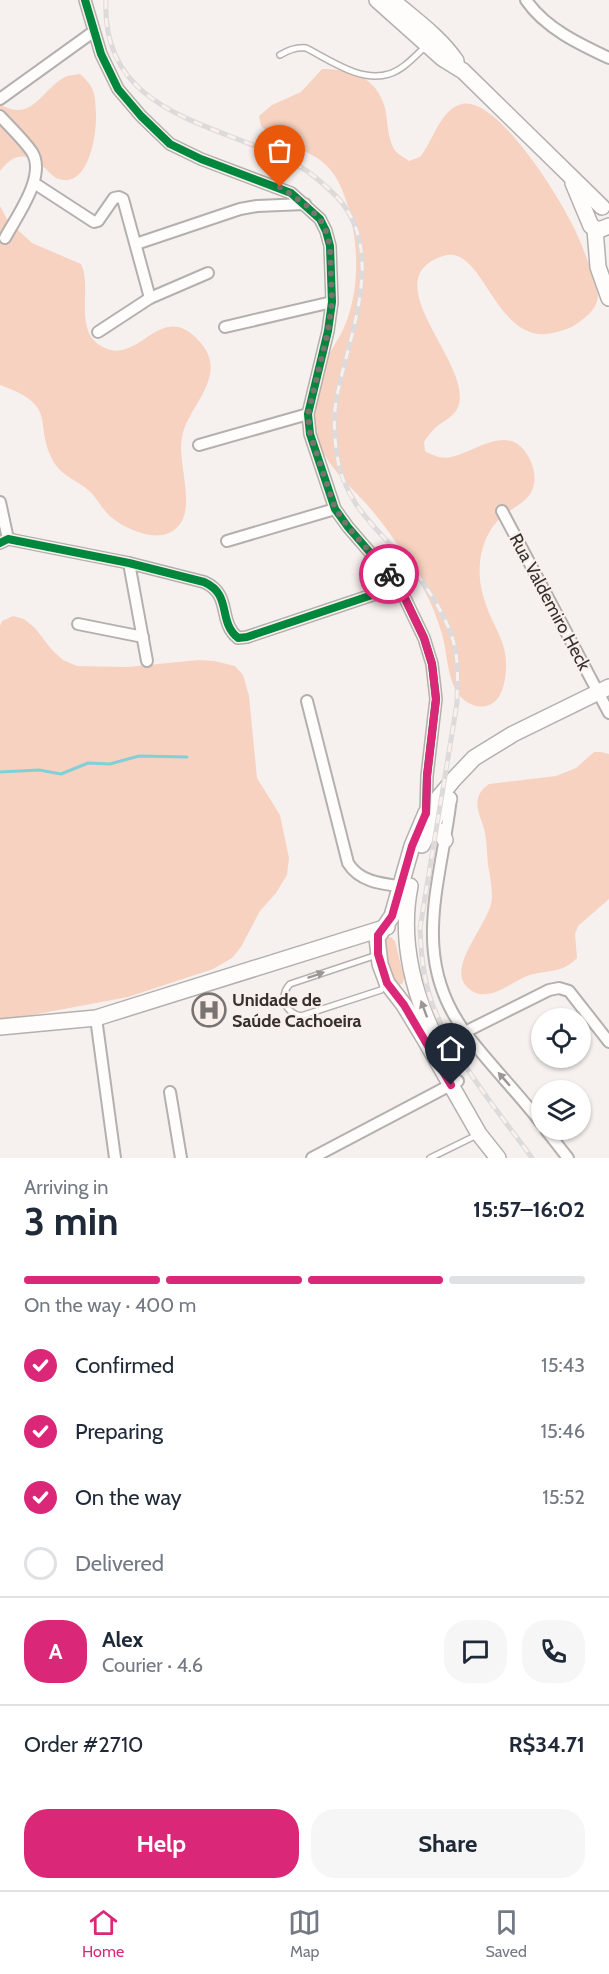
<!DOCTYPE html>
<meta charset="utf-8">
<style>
body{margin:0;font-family:Cabin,sans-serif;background:#f6f6f7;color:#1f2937;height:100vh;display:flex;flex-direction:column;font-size:22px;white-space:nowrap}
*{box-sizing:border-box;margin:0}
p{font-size:20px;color:#747a83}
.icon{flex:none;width:33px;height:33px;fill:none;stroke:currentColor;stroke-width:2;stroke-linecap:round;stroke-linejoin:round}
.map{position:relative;height:1158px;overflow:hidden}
.details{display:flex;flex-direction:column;background:#fff;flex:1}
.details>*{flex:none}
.buttons{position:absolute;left:531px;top:1008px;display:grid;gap:12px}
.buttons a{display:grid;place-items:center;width:60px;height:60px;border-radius:50%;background:#fff;box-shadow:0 2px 4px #0004;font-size:30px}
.pin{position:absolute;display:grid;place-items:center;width:51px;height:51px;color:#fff;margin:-62px -26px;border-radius:50% 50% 50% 0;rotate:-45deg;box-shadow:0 0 6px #0007}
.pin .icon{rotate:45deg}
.courier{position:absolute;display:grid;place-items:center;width:60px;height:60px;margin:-30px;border:4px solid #db2777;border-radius:50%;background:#fff;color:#222;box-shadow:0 2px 8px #0007}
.summary em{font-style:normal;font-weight:700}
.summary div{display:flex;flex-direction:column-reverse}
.summary{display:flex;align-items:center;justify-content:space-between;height:102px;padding:0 24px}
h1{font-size:39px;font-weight:700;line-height:45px}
.bar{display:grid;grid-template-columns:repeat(4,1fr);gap:9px 6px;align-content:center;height:72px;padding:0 24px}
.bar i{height:8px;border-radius:4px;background:#e0e1e3}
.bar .selected{background:#db2777}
.bar p{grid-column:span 4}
.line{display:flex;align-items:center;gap:15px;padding:0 24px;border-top:2px solid #e0e1e3}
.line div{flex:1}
.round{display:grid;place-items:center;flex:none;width:63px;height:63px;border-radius:24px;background:#f6f6f7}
ol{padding:0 24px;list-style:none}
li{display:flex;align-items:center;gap:18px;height:66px}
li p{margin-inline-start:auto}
li .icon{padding:6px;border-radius:50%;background:#db2777;color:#fff;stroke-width:4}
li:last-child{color:#747a83}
li i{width:33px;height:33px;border:3px solid #e0e1e3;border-radius:50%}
.action{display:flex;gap:12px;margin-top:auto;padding:12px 24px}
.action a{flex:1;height:69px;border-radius:24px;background:#db2777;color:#fff;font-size:24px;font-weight:700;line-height:69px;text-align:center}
.action a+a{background:#f6f6f7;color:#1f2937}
.tabs{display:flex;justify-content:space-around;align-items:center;height:84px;border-top:2px solid #e0e1e3;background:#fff;font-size:16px;color:#747a83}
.tabs a{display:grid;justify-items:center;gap:3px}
.tabs .selected{color:#db2777}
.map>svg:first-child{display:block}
</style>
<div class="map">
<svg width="609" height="1158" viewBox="0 0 609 1158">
<rect width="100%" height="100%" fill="#f6f1ee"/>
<!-- green -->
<g fill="#f7d2c1">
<path d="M322 69C351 69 377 77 385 108 388 121 387 136 394 149 397 154 404 157 409 161L420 157C433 142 440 109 462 104 498 96 562 201 575 230 585 251 592 272 598 295 598 307 588 316 578 323 571 328 562 331 553 333 494 346 484 242 443 256 371 280 475 365 458 407 454 417 443 421 435 428 431 432 427 437 424 442L425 451C434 456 441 459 451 457 475 452 507 424 526 453 532 461 536 474 534 484 531 501 516 505 504 515 481 533 475 568 483 595 492 630 513 643 504 684 502 692 498 702 489 705 484 707 478 707 473 705 446 695 449 658 442 634 437 618 431 602 423 588 410 563 393 536 375 514 350 483 313 459 312 414 312 407 315 400 317 393 319 384 321 375 324 366 328 354 336 343 342 332 361 292 359 244 347 203 329 144 299 159 261 126L259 116 272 105 301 92Z"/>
<path d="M80 74C95 87 95 94 96 114 97 133 89 192 56 178 53 176 49 172 46 169 27 153 16 151 0 171V104C32 124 43 88 65 77 69 75 75 75 80 74Z"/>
<path d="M0 206 8 221 32 243 81 264C93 288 72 331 103 347 140 367 160 297 200 342 230 376 188 405 182 437 176 465 202 518 169 533 152 541 123 528 110 516 101 508 96 496 87 489 77 481 62 475 55 464 31 424 62 407 0 385Z"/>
<polygon points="13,616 24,619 35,628 52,650 63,660 77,666 128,667 198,660 214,661 235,666 243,675 249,696 257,778 280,815 289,858 287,875 276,893 260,911 241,947 232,958 213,969 128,997 0,1021 0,626 2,621"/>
<path d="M594 752H601L609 754V899L578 926 575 934 577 958C561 975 546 969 527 976 510 983 486 1005 468 988 444 967 492 922 492 897 492 886 490 876 488 865 487 855 487 844 485 833 483 821 475 810 478 798 480 791 484 788 489 784L556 776 576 768Z"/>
<polygon points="386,937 391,937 395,941 404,978 403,983 399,985 393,983 381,944"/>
</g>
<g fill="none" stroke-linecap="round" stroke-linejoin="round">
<!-- stream -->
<polyline stroke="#81d0d8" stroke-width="3" points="0,772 39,770 61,774 88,763 110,764 139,756 187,757"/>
<defs>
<g id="service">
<path d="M280 55C289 50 296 47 306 48 330 60 361 83 389 74 403 70 415 56 426 46"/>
<path d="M377 955 290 984C279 996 284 1012 301 1016L381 990 385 985"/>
<polyline points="430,1158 477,1135"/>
</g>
<g id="minor">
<polyline points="85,0 101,54 118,89 141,116 170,144 201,159 291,193 320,219 326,231 330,246 332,302 328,331 308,414 310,434 335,509 348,527 399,586 424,638 432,664 436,699 427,776 426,813"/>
<path d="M526 0C545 28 579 44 609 58"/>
<polyline points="0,99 93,32"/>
<path d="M0 116C10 127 23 139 32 152 47 176 16 217 5 238"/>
<polyline points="34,183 94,222 98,221 114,198 119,197 123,199 150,298"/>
<polyline points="136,244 240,209 257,206 305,204"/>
<polyline points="225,327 332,302"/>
<polyline points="98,332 150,298 208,273"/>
<polyline points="199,445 308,414"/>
<polyline points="0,502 8,539"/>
<polyline points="502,511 609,713"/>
<polyline points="227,541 335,509"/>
<path d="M0 543 8 539 129 563 204 582C233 595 217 621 238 638L247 637 399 586"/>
<polyline points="129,563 147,661"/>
<polyline points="78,624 143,637"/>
<path d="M307 701 348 863C360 883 384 884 407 887"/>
<path d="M451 798C441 884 408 959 468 1036 491 1066 518 1093 542 1124"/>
<polyline points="96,1018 115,1158"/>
<polyline points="465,1032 549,990 559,988 569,991 609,1042"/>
<polyline points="170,1092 181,1158"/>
<polyline points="546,1130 568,1158"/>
<polyline points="312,1158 458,1081"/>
</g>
<g id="secondary">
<polyline points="377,0 442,58 463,71 602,207"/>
<path d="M392 0C414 19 440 37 456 61"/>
<polyline points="573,183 591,226 599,230 609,226"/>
<polyline points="595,229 598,267 609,298"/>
<polyline points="430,830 440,831 445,840"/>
<polyline points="422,845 440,809 449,799"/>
<path d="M410 886C399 941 414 998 440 1047"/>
<polyline points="0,1027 96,1018 387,927"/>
<polyline points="498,1158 479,1134 424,1038 404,1005 387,983 380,964 377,938 392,916 412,846 426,813 454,779 474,758 513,734 609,687"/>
</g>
</defs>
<!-- service casing -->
<use href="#service" stroke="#b3b0ae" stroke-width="8"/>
<!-- minor casing -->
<use href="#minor" stroke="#b3b0ae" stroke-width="14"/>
<!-- secondary casing -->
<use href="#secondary" stroke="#b3b0ae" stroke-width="18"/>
<!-- service -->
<use href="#service" stroke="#fefdfc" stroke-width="5"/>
<!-- minor -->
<use href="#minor" stroke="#fefdfc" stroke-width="10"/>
<!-- secondary -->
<use href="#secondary" stroke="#fefdfc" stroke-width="15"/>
<defs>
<path id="rail" d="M106 0C101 103 195 120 270 152 279 157 290 160 299 166 313 174 325 185 337 197 387 251 349 334 337 396 333 416 334 435 337 455 344 505 380 531 410 566 427 586 451 623 455 649 459 667 457 685 457 703L420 928C421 957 424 986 436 1013 458 1063 500 1114 532 1158"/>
</defs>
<!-- rail casing -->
<use href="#rail" stroke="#dcdada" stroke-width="5"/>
<!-- rail -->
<use href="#rail" stroke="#faf0eb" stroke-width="3" stroke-dasharray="9" stroke-linecap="butt"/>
<defs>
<g id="cycleway">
<polyline points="85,0 101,54 118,89 141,116 170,144 201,159 291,193 320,219 326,231 330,246 332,302 328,331 308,414 310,434 335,509 348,527 399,586 424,638 432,664 436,699 427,776 426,813"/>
<path d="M0 543 8 539 129 563 204 582C233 595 217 621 238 638L247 637 399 586"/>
</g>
</defs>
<!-- cycleway casing -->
<use href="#cycleway" stroke="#faf0eb" stroke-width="11"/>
<!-- cycleway -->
<use href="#cycleway" stroke="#00873e" stroke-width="8"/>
</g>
<!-- one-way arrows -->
<defs><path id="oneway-solid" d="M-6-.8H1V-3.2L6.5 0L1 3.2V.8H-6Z" transform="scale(1.5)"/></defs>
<g fill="#9a9796">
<use href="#oneway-solid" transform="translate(316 975) rotate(-19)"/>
<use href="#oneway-solid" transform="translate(424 1009) rotate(-110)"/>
<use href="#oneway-solid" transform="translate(504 1079) rotate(-131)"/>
</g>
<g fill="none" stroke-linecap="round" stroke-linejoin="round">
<!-- done -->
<polyline stroke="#797472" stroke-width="6" stroke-dasharray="0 10.8" points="280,187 305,204 320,219 326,231 330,246 332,302 328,331 308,414 310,434 335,508 348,527 389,574"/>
<!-- route -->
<polyline stroke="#db2777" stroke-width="8" points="389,574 399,586 424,638 432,664 436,699 427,776 426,813 412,846 392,916 378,935 378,954 387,983 404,1005 451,1085"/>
</g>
<!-- icons -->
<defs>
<symbol id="hospital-ring" viewBox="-11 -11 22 22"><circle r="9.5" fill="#faf0eb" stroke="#797472" stroke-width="1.5"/><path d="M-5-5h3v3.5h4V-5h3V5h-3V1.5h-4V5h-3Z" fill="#797472"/></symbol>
</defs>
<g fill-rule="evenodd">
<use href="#hospital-ring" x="190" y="991" width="38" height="38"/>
</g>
<g text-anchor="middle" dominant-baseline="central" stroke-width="4.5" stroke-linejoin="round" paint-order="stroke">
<!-- street labels -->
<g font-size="18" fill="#35312f" stroke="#faf0eb">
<text transform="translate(550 602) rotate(62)">Rua Valdemiro Heck</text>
</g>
<!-- poi labels -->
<g font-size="18" font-weight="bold" fill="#35312f" stroke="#faf0eb" text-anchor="start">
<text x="232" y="1000">Unidade de<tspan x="232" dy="21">Saúde Cachoeira</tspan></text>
</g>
</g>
</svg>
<div class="buttons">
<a><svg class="icon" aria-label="locate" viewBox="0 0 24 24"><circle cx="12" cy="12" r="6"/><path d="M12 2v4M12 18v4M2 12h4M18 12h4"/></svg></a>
<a><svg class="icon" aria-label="layers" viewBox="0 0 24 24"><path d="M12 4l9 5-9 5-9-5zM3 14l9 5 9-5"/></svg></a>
</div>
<div class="pin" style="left:280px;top:187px;background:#ea580c"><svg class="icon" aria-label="bag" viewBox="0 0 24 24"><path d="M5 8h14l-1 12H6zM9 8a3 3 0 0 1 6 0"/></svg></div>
<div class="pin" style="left:451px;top:1085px;background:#1f2937"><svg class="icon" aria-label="home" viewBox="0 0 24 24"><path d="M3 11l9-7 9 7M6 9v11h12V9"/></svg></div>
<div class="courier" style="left:389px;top:574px"><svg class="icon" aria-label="bike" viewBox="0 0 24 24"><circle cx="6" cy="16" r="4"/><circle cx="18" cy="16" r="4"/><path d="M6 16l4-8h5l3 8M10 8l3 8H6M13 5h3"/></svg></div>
</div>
<section class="details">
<div class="summary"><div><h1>3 min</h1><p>Arriving in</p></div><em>15:57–16:02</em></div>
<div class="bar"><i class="selected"></i><i class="selected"></i><i class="selected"></i><i></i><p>On the way · 400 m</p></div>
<ol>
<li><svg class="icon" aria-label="check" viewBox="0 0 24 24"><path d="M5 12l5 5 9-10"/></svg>Confirmed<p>15:43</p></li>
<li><svg class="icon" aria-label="check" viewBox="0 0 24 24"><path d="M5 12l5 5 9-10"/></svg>Preparing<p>15:46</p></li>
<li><svg class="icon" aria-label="check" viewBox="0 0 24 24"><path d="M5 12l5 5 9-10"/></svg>On the way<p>15:52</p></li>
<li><i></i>Delivered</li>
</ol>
<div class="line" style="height:108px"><b class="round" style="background:#db2777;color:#fff">A</b><div><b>Alex</b><p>Courier · 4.6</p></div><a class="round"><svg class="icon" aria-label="chat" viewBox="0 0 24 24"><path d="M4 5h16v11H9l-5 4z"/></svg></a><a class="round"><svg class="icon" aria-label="phone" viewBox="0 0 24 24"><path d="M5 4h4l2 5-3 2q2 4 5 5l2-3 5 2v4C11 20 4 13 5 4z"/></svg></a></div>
<div class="line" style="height:78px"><div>Order #2710</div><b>R$34.71</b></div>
<div class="action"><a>Help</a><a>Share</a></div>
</section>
<nav class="tabs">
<a class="selected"><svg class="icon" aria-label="home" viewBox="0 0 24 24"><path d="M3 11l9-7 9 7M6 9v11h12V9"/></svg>Home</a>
<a><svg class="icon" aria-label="map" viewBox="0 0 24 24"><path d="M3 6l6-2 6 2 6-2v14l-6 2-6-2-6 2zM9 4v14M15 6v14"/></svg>Map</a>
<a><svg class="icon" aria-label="saved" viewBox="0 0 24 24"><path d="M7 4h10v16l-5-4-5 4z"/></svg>Saved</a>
</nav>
